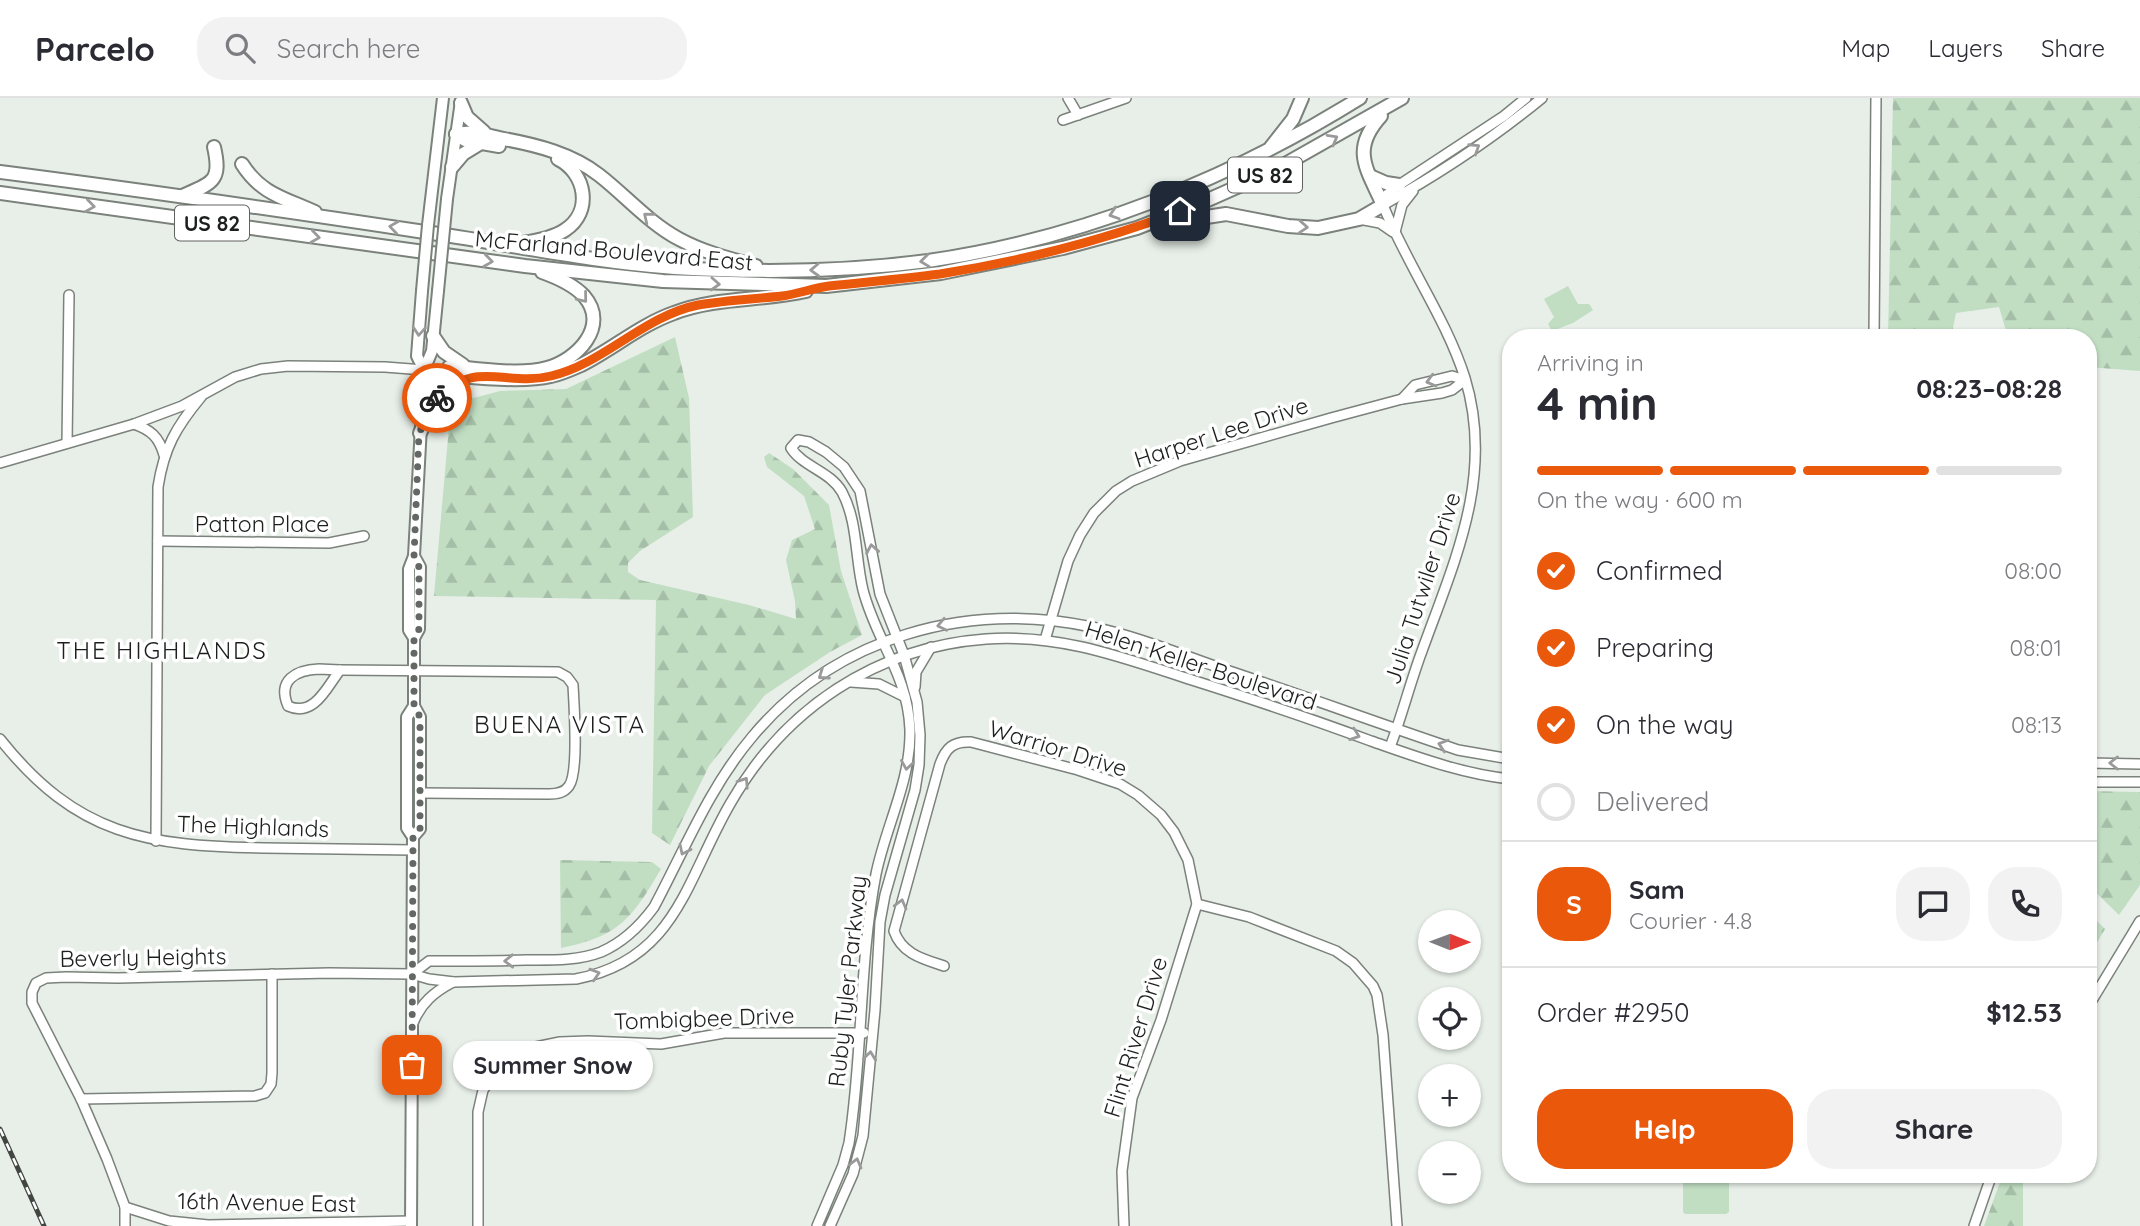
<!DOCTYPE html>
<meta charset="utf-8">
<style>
body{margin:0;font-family:Quicksand,sans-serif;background:#f2f2f3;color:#2b2b33;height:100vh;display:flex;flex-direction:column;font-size:26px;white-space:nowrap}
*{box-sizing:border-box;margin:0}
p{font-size:23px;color:#7c7c81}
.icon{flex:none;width:38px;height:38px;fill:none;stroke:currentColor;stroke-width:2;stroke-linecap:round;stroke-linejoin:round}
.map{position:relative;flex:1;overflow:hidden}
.drawer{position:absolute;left:1502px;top:231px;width:595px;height:854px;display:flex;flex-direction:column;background:#fff;border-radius:28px;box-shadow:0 2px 5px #0004}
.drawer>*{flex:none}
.needle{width:46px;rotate:91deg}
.tools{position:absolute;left:1418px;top:812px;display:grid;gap:14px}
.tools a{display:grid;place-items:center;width:63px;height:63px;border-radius:50%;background:#fff;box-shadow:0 2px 5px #0004;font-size:35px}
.pin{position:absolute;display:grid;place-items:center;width:60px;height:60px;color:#fff;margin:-30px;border-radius:14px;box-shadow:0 4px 10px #0006}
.courier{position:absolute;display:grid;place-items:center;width:70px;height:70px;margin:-35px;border:5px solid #ea580c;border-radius:50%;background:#fff;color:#222;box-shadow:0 2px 9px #0007}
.bubble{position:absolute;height:49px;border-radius:24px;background:#fff;box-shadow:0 2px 5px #0004;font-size:23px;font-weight:800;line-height:49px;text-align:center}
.summary em{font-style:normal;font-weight:800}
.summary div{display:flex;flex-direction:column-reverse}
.summary{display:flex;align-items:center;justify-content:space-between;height:119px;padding:0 35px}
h1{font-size:46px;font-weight:800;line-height:52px}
.bar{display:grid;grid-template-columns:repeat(4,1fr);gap:10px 7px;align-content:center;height:84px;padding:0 35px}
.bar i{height:9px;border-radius:5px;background:#e1e1e2}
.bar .selected{background:#ea580c}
.bar p{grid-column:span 4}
.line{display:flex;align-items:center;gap:18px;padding:0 35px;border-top:2px solid #e1e1e2}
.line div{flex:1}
.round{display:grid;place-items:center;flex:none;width:74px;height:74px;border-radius:28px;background:#f2f2f3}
ol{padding:0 35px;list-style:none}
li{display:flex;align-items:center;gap:21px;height:77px}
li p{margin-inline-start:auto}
li .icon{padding:7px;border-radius:50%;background:#ea580c;color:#fff;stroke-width:4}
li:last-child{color:#7c7c81}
li i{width:38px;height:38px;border:4px solid #e1e1e2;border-radius:50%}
.button{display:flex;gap:14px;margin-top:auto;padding:14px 35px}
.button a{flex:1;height:80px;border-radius:28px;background:#ea580c;color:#fff;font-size:28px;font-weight:800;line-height:80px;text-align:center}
.button a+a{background:#f2f2f3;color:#2b2b33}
header{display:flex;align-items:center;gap:42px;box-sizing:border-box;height:98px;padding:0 35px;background:#fff;border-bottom:2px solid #e1e1e2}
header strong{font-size:33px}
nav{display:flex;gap:38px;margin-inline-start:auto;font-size:24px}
.search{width:490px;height:63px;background:#f2f2f3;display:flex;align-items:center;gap:18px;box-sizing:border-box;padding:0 24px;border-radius:28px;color:#7c7c81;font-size:26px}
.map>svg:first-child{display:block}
</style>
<header>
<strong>Parcelo</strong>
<div class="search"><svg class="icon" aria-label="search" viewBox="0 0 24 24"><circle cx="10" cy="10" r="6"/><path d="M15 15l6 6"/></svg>Search here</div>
<nav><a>Map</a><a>Layers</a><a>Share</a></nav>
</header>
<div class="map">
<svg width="2140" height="1128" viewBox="0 0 2140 1128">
<defs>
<pattern id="forest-firs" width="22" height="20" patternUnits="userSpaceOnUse" patternTransform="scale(1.75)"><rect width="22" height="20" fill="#c1dec3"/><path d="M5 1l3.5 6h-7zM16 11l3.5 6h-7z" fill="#a5bea7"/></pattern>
</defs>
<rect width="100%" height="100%" fill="#e8efe8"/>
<!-- forest -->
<g fill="url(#forest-firs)">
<polygon points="1893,0 2140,0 2140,273 2088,269 2088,240 2008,240 1999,209 1956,215 1951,240 1888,240"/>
<polygon points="675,239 689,300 693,419 640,453 628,465 628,474 640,482 749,507 796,521 795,503 786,462 792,442 815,431 804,398 767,369 764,359 769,355 793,371 829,407 841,473 862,537 830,554 765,597 709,668 670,747 652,735 656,502 434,498 451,306 500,293 566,291"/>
<polygon points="2088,693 2140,694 2140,787 2119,817 2088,787"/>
<path d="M560 762 652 764 661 771C632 820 620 838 561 850Z"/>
<polygon points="2088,814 2105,831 2088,860"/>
<polygon points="2003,1076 2023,1076 2023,1128 1984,1128"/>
</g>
<!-- park -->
<g fill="#c1dec3">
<polygon points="1568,188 1578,206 1589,206 1593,212 1573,225 1552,233 1548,226 1554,219 1544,201"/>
<polygon points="1683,1076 1729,1076 1729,1114 1726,1116 1685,1116 1683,1114"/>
</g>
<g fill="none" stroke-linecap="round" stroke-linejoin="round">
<defs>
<g id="minor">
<polyline points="1068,0 1078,17"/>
<polyline points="1063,22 1126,0"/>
<path d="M1383 107C1407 167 1446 220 1465 280 1495 378 1454 464 1422 553 1410 585 1402 618 1390 649"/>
<path d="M1383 107C1439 76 1492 41 1542 0"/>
<polyline points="1383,107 1385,98 1399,87 1504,18 1526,0"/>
<polyline points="1359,121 1380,125 1393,134"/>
<polyline points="1395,134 1402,107 1413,93"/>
<polyline points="1874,240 1876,0"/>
<polyline points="1402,301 1415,287 1452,278 1465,282"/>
<path d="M134 326C151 332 159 339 164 357"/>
<polyline points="67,345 69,197"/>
<polyline points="0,365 134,326 182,308 235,279 261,271 288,268 385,269 424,272"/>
<polyline points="158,443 329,445 364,438"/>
<polyline points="1045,542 1068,463 1080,437 1094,415 1116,393 1132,383 1180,363 1331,320 1402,301 1442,295 1452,292 1465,282"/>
<path d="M319 571 340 572C327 589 314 620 288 608 277 582 296 572 319 571Z"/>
<path d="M340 572 558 574 567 579 573 587C574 607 579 674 569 688 564 695 557 696 549 696L420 695"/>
<polyline points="851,584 879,586 905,599"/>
<polyline points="915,589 916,574 931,549"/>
<path d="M0 641C77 738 147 748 264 750 314 751 363 751 413 752"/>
<polyline points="2088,665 2140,666"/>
<polyline points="2088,684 2140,684"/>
<path d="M156 743 158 389C164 350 176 329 201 299"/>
<polyline points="1197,806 1249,819 1336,853 1353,865 1373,888 1377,897 1383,937 1397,1128"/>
<path d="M944 868C923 861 902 856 894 833L940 666C946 650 953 643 971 644L1078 672 1120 686 1138 697 1161 717 1174 734 1188 762 1197 806 1161 922 1132 1000 1122 1073 1124 1128"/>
<path d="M412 876 429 863C461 863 494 863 526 862 551 862 578 863 601 854 624 844 640 828 654 809 685 751 709 690 752 639 836 538 966 503 1092 529 1136 538 1180 556 1223 571 1302 597 1380 626 1458 652L1510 661"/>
<polyline points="2088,909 2140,823"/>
<path d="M413 925C421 905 434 894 453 884"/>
<polyline points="81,1001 255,998 265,995 271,986 272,975 272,876"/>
<polyline points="125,1109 169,1123 208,1127 411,1123"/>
<path d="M125 1128V1109L107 1061 81 1001 32 905V894L36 885 46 880 66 879 118 880 329 875 412 876 429 881 454 884 576 881C676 862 686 782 730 706 784 611 876 549 986 541 1062 536 1121 559 1192 582 1252 601 1312 621 1371 643 1417 659 1462 676 1510 681"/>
<polyline points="478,1128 478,1014 483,992 502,966 526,951 560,944 588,943 661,946 724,935 864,935"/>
<path d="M817 1128 843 1067 849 1045C863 956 859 864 876 776 886 727 911 683 910 632 908 576 876 543 863 492 855 460 858 424 842 394 830 373 803 369 791 350L798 342 809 344 826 354 844 369 860 393 880 496 904 557 917 604 920 637 919 667 915 692 885 797 880 824 875 912 863 1038 853 1076 830 1128"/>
<polyline points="1974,1128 1992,1076"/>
</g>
<g id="major">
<polyline points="447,101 461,3"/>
<polyline points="428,127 443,0"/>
<polyline points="422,193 417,258 424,272"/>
<polyline points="414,540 409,532 409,471 414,458 424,272 432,253 438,193"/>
<polyline points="413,739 420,731 420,619 414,608 414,540 419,531 420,469 414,458"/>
<polyline points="411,1128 413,739 407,730 407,619 414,608"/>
</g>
<g id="highway">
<polyline points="461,5 467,19 484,34"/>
<path d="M456 36C472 32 488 38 504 41 537 47 572 56 599 77 626 98 649 125 679 141 703 154 730 161 756 168"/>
<polyline points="456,36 465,42 499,48"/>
<polyline points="1271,49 1293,21 1302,0"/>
<path d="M242 66C261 96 284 100 315 114"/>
<polyline points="452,69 463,56 481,45"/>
<path d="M0 74C140 92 279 112 418 133 504 145 589 164 675 170 759 175 845 174 928 163 1081 141 1230 81 1360 0"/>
<polyline points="1370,78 1386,85 1399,87"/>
<polyline points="0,95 525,168 663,183 826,188 941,175 1063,150 1137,130 1201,105 1273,73 1402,0"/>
<path d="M182 98C212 85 222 84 214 49"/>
<path d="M1161 126 1226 116 1288 128 1318 130 1359 121 1383 107C1367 71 1350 52 1381 18"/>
<path d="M523 145C537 143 553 140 565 132 593 114 586 75 558 61"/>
<polyline points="433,238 444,254 463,267"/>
<path d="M449 269C480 270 517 278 547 270 577 262 610 228 584 198 573 186 556 179 542 174"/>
<path d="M424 272C452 279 522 285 551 278 561 276 572 271 581 267 613 251 640 227 674 215 716 199 762 203 806 193"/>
<path d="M420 335C434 306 439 292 470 278"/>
</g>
</defs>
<!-- minor casing -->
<use href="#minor" stroke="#7b817b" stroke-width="12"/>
<!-- major casing -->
<use href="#major" stroke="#7b817b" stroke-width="14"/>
<!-- highway casing -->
<use href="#highway" stroke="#7b817b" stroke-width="16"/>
<!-- minor -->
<use href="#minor" stroke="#fff" stroke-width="9"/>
<!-- major -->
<use href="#major" stroke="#fff" stroke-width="10"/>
<!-- highway -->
<use href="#highway" stroke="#fff" stroke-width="12"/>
<defs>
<polyline id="rail" points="0,1031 44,1128"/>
</defs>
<!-- rail casing -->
<use href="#rail" stroke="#424643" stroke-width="5"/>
<!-- rail -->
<use href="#rail" stroke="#fff" stroke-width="2.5" stroke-dasharray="8" stroke-linecap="butt"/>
<defs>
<g id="major-bridge">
<polyline points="422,193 428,127"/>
<polyline points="438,193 447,101"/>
</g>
</defs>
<!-- major-bridge casing -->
<use href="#major-bridge" stroke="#7b817b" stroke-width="14" stroke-linecap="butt"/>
<!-- major-bridge -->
<use href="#major-bridge" stroke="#fff" stroke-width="10"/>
</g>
<!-- one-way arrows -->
<defs><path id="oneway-chevron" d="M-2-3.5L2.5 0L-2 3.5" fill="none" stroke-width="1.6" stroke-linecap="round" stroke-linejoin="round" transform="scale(1.75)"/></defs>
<g stroke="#999a99">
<use href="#oneway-chevron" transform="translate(1333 41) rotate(-29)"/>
<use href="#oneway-chevron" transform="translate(1475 50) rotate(-33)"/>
<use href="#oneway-chevron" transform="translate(90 108) rotate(8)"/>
<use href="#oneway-chevron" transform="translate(1114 116) rotate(162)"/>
<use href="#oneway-chevron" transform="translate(648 119) rotate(-141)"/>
<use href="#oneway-chevron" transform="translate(394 129) rotate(-172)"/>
<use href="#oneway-chevron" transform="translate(1303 129) rotate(4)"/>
<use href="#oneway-chevron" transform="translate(315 139) rotate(8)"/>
<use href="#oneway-chevron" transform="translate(488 163) rotate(8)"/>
<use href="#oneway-chevron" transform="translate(925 163) rotate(173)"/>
<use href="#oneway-chevron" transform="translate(815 172) rotate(178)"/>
<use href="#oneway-chevron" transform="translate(715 186) rotate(3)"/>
<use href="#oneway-chevron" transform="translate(583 200) rotate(51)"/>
<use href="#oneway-chevron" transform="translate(419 233) rotate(94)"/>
<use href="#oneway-chevron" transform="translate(1431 283) rotate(165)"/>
<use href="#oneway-chevron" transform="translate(872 451) rotate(-100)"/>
<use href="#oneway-chevron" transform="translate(942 527) rotate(168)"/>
<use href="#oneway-chevron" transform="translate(823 577) rotate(145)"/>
<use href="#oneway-chevron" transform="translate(1355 637) rotate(19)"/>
<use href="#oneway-chevron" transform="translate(1443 647) rotate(-162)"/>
<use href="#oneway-chevron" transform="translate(2114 665) rotate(-180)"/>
<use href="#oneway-chevron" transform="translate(907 667) rotate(99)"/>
<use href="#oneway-chevron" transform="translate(744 684) rotate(-57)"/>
<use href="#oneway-chevron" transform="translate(684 752) rotate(116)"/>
<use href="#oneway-chevron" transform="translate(901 806) rotate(-75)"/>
<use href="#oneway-chevron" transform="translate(509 863) rotate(179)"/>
<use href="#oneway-chevron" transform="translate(595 876) rotate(-17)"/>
<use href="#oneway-chevron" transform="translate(870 958) rotate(-83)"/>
<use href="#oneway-chevron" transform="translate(856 1065) rotate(-75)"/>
</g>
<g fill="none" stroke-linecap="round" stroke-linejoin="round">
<!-- done -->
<polyline stroke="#636864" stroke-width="7" stroke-dasharray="0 12.6" points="412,967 413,739 420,731 420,619 414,608 414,540 419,531 419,469 414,458 419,335 437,300"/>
<!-- route -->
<path stroke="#ea580c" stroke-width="9" d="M437 300C474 261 507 289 551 278 603 266 644 218 698 207 726 202 755 201 782 198 798 196 813 190 829 188 866 184 903 181 940 176 1021 163 1103 143 1180 113"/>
</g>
<g text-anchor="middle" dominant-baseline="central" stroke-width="7" stroke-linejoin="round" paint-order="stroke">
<!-- shield labels -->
<g fill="#fff" stroke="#606261" stroke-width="2">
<rect x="1228" y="59.5" width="74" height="35" rx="5"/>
<rect x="175" y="107.5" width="74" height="35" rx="5"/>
</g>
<g font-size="21" font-weight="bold" fill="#1c1f1d">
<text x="1265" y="77">US 82</text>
<text x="212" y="125">US 82</text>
</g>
<!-- street labels -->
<g font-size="23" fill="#1c1f1d" stroke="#fff">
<text transform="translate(614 152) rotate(5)">McFarland Boulevard East</text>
<text transform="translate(1221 334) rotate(-18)">Harper Lee Drive</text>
<text x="262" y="425">Patton Place</text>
<text transform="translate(1422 490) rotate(-72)">Julia Tutwiler Drive</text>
<text transform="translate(1201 567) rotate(18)">Helen Keller Boulevard</text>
<text transform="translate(1058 650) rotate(17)">Warrior Drive</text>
<text transform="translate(253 728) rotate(2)">The Highlands</text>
<text transform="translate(143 859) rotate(-1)">Beverly Heights</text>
<text transform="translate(847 883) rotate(-84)">Ruby Tyler Parkway</text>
<text transform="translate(704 920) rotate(-2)">Tombigbee Drive</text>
<text transform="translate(1135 939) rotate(-73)">Flint River Drive</text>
<text transform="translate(267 1104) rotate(1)">16th Avenue East</text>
</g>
<!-- neighbourhood labels -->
<g font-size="24" letter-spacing="2" fill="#1c1f1d" stroke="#fff">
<text x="162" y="552">THE HIGHLANDS</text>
<text x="560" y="626">BUENA VISTA</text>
</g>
</g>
</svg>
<div class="tools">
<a><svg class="needle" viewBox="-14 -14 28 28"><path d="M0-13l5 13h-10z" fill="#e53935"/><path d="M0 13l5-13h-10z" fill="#7c7c81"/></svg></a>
<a><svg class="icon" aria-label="locate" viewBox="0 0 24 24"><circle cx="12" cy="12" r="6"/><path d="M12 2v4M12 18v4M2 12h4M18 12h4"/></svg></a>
<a>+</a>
<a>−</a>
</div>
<div class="pin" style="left:412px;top:967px;background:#ea580c"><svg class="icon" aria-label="bag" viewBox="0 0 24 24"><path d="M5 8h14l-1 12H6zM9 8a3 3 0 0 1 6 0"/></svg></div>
<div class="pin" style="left:1180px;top:113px;background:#1f2937"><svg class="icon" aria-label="home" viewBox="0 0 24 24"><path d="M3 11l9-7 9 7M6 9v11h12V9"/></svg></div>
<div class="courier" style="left:437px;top:300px"><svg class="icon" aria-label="bike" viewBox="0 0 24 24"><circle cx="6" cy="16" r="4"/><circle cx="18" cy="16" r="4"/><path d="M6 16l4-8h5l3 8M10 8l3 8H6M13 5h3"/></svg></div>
<div class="bubble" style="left:453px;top:943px;width:200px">Summer Snow</div>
<section class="drawer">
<div class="summary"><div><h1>4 min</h1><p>Arriving in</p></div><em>08:23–08:28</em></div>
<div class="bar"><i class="selected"></i><i class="selected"></i><i class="selected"></i><i></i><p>On the way · 600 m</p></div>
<ol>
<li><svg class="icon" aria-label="check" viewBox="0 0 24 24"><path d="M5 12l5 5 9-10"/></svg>Confirmed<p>08:00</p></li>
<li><svg class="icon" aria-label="check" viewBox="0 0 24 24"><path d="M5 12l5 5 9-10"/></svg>Preparing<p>08:01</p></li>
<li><svg class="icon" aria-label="check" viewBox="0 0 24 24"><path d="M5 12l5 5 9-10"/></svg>On the way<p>08:13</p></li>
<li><i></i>Delivered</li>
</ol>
<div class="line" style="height:126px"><b class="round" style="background:#ea580c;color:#fff">S</b><div><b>Sam</b><p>Courier · 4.8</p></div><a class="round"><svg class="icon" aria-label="chat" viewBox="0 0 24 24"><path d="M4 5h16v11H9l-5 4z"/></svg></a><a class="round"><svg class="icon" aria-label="phone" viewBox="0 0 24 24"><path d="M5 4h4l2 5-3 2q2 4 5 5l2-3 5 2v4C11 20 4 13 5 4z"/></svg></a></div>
<div class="line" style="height:91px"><div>Order #2950</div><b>$12.53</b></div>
<div class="button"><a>Help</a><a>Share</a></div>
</section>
</div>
